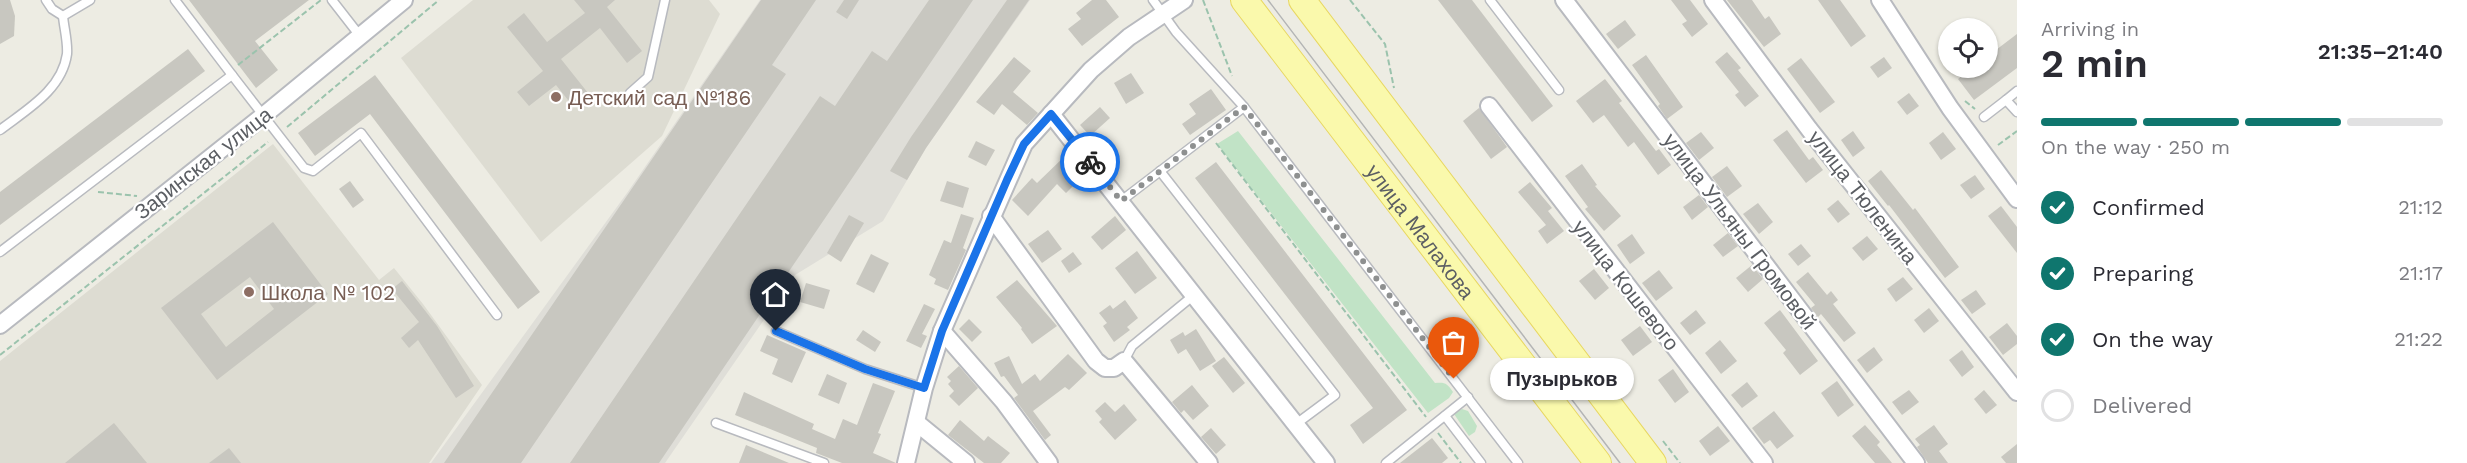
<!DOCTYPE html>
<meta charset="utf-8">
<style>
body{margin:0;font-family:"Work Sans",sans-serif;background:#f7f7f7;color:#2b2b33;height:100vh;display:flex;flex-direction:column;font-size:22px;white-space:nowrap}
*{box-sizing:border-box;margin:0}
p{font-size:20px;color:#7c7c81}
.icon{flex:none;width:33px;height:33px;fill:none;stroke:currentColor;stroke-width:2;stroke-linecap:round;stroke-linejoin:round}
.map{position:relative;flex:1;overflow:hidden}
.side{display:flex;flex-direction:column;background:#fff;width:450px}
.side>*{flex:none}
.buttons{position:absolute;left:1938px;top:18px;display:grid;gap:12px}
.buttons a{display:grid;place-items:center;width:60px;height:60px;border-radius:50%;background:#fff;box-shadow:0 2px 4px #0004;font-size:30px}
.pin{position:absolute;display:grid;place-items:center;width:51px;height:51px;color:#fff;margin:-62px -26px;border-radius:50% 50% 50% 0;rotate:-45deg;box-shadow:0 0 6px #0007}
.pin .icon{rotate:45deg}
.courier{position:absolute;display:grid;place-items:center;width:60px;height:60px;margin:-30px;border:4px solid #1a73e8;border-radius:50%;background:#fff;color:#222;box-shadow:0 2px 8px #0007}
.bubble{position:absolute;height:42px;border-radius:21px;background:#fff;box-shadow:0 2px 4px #0004;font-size:20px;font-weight:600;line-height:42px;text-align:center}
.head em{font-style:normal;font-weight:600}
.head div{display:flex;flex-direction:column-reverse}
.head{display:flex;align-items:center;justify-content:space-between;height:102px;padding:0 24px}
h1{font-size:39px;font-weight:600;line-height:45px}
.bar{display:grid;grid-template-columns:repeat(4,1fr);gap:9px 6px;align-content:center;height:72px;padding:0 24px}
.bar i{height:8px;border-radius:4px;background:#e1e1e2}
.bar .current{background:#0f766e}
.bar p{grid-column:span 4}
ol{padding:0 24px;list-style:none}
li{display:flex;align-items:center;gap:18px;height:66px}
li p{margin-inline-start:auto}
li .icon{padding:6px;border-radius:50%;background:#0f766e;color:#fff;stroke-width:4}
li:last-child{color:#7c7c81}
li i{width:33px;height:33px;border:3px solid #e1e1e2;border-radius:50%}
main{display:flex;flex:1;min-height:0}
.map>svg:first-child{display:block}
</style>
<main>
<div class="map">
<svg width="2017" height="463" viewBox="0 0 2017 463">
<rect width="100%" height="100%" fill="#edece3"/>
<!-- industrial -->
<polygon fill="#dfded8" points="760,0 1030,0 926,148 883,221 795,275 665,463 431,463 627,193"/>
<!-- education -->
<g fill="#dddcd2">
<polygon points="473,0 709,0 720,14 662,136 541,242 401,58"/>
<polygon points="273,144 379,280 394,268 423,304 482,385 429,463 0,463 0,361"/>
</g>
<!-- green -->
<g fill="#c1e3c6">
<path d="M1238 131 1435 383C1445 382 1447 383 1453 392L1449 398 1428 413 1217 144Z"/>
<polygon points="1462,409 1468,411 1477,426 1475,432 1469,436 1454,414"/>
</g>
<!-- building -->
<g fill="#c8c7c0" fill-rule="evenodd">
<polygon points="0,0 10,0 15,16 14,36 0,44"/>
<polygon points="189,0 309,0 255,41 278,70 256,88"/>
<polygon points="574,0 615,0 607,7 642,51 627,63 600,28 561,59 588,93 572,105 556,85 529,106 517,92 543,71 507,27 524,13 547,42 585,13"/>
<polygon points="761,0 816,0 772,65 786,74 521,463 444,463"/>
<polygon points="844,0 859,0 847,19 836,12"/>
<polygon points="929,0 973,0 659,463 570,463 820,96 835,106 872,51 887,61"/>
<polygon points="1007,0 1029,0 926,148 907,180 890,171 911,137"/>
<polygon points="1092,0 1106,0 1119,17 1082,46 1068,29 1081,19 1076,13"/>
<polygon points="1438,0 1472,0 1553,106 1532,122"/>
<polygon points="1671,0 1690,0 1708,24 1692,37 1682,24 1687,21"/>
<polygon points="1727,0 1752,0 1765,19 1769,16 1781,34 1764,47"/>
<polygon points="1818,0 1840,0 1866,36 1851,47"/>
<polygon points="1625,20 1636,35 1618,49 1606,34"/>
<polygon points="2017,34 2017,68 1974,100 1958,79 1973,68 1988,68 1988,56"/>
<polygon points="188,49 205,71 0,225 0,192"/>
<polygon points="1727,52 1741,68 1738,70 1759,96 1745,107 1735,95 1739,92 1715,62"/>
<polygon points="1646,55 1683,107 1667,119 1658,106 1660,104 1632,65"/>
<polygon points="1014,57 1031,71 1013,92 1038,113 1027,125 1002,104 994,115 976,102"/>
<polygon points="1884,57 1892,68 1878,78 1870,67"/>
<polygon points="1801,58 1835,102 1820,113 1787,69"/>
<polygon points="1131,73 1144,93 1126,104 1114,83"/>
<polygon points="375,75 540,292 518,309 370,114 315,156 298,133"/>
<polygon points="1605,79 1622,101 1619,103 1656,151 1659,149 1671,165 1658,175 1634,142 1628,147 1604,115 1593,123 1576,101"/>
<polygon points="1211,89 1226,110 1190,135 1182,124 1196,114 1189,104"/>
<polygon points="1909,93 1919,106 1907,115 1897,102"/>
<polygon points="1100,107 1110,118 1090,136 1080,125"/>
<polygon points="1479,108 1507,147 1491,159 1463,121"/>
<polygon points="1787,130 1809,160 1813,157 1823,170 1806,183 1773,140"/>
<polygon points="1853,131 1865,148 1853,157 1841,140"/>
<polygon points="1701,132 1714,148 1699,160 1686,143"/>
<polygon points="1943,132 1956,149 1941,160 1929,143"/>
<polygon points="1098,136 1111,152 1101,161 1088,144"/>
<polygon points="976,141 995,150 986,166 968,157"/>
<polygon points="1065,156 1075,167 1078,165 1088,178 1080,185 1077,182 1066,193 1057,184 1028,216 1012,200 1032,178 1037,183"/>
<polygon points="1216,162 1407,410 1363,444 1350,425 1373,408 1195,178"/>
<polygon points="1582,164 1597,185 1595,186 1621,216 1604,231 1585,209 1588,207 1565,176"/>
<polygon points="1727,166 1742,186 1727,197 1712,177"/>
<polygon points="1881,170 1913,210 1915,208 1959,267 1945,278 1889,205 1888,206 1868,181"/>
<polygon points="1975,175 1985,189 1971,199 1960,185"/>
<polygon points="350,181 364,200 353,208 339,189"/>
<polygon points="947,181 969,188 963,208 940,201"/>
<polygon points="1530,182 1552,208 1548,211 1564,231 1547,244 1538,231 1546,225 1518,192"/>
<polygon points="1699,195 1708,207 1692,220 1683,207"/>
<polygon points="1838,200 1850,214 1838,223 1827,209"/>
<polygon points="1758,203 1773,222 1759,234 1743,214"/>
<polygon points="2001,206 2017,227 2017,253 1988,216"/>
<polygon points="961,214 974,218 963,248 966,250 948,290 934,284 936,279 929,275 944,240 951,243"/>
<polygon points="849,215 864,223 841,262 827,253"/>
<polygon points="1115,216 1126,230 1102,250 1091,237"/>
<path d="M273 222 328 294 217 380 161 308ZM250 277 274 309 226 347 201 314Z"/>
<polygon points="1048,230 1062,249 1042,263 1028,244"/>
<polygon points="1728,233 1738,246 1723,257 1713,245"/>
<polygon points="1632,234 1645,253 1630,264 1617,245"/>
<polygon points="1867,236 1878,249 1863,261 1852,248"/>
<polygon points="1801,244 1811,256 1798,266 1788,254"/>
<polygon points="1137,251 1157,278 1135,294 1115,268"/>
<polygon points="1073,252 1082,264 1069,273 1061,261"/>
<polygon points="871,254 889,263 874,293 856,284"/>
<polygon points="1752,265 1763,279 1748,292 1736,278"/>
<polygon points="1594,269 1609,288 1595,300 1579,281"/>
<polygon points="1659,270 1673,288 1656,301 1642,283"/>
<polygon points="1808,272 1827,295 1831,291 1838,300 1833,304 1856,333 1844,342 1821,314 1818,317 1811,308 1815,305 1796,282"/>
<polygon points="1903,277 1913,289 1896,302 1887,289"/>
<polygon points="1017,280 1057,326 1032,344 1021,329 1022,328 996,297"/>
<polygon points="402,281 437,326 474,386 456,398 418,340 409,348 401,338 419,322 392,289"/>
<polygon points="806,283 830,290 824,309 800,302"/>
<polygon points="1976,290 1986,304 1972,314 1961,300"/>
<polygon points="1125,300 1138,318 1127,327 1130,330 1114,342 1103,326 1107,323 1099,313 1110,305 1113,309"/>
<polygon points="924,304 935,309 922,334 927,336 921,348 906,341"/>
<polygon points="1929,308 1939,321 1924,333 1914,320"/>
<polygon points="1696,310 1706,323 1690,335 1680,323"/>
<polygon points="1780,310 1818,361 1800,375 1783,353 1786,350 1764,323"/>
<polygon points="969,319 982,332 972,342 959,329"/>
<polygon points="2007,323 2017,336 2017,344 2003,355 1989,337"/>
<polygon points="1640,326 1652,342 1633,356 1621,340"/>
<polygon points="1196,329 1216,361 1200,371 1186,349 1178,354 1170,340 1183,332 1185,336"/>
<polygon points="863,330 881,342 875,352 856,340"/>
<polygon points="767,335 806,352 792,383 772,374 778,359 760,351"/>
<polygon points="1720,340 1737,361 1721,374 1705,353"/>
<polygon points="1874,347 1883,360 1867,373 1857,360"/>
<polygon points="1962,350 1974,367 1962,377 1949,360"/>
<polygon points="1068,354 1087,373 1069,390 1065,387 1033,411 1051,435 1045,440 1014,398 1018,395 1004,376 1001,377 994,363 1009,356 1022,384 1035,374 1040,381"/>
<polygon points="1224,357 1245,383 1233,393 1212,366"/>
<polygon points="959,366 978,388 959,406 949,396 954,391 948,384 951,381 947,377"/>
<polygon points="1673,369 1689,392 1675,403 1658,380"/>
<polygon points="827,374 847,383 839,404 818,395"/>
<polygon points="1837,381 1854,405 1838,417 1821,393"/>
<polygon points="1747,382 1758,396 1742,408 1731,395"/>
<polygon points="873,383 895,391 878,433 881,434 873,453 896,463 842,463 816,453 817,448 735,415 744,392 814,424 812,429 835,439 843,419 857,425"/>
<polygon points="1192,385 1209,406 1193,420 1184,410 1181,413 1172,402"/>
<polygon points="1909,390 1919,402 1902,415 1892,402"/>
<polygon points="1984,390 1997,405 1986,414 1974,399"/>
<polygon points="1105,402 1115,412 1124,404 1137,420 1115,440 1099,422 1102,419 1095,411"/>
<polygon points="1774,411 1794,436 1777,449 1770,440 1764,444 1752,428"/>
<polygon points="960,420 984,441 988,436 1010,453 1001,463 984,463 948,435"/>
<polygon points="114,423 147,463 65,463"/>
<polygon points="1865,425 1880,442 1877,445 1892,463 1875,463 1852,436"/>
<polygon points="1934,425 1948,444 1939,451 1948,463 1928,463 1917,447 1920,445 1915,439"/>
<polygon points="1718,426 1730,441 1710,456 1699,441"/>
<polygon points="1211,428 1226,445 1216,454 1201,437"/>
<polygon points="1432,438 1448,458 1442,463 1400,463"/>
<polygon points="2017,444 2017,463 2006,463 2001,457"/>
<polygon points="746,445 789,463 739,463"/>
<polygon points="229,448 241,463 209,463"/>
</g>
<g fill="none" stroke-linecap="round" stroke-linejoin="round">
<defs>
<g id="lane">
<polyline points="46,0 52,9 63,16 90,0"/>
<polyline points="175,0 232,75"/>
<polyline points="332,0 360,36"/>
<polyline points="1153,0 1176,32 1244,107"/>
<polyline points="1490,0 1559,90"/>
<polyline points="2017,91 2006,100 2017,112"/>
<polyline points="630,93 648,77 665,0"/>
<polyline points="1984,117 2006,100"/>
<path d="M0 130C26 110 62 90 67 54 68 42 64 28 63 16"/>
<polyline points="1160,171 1335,395 1296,424"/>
<polyline points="1121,201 1244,107 1518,463"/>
<polyline points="0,252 232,75 304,168 313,171 361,133 497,315"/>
<polyline points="776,331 865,369 924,388"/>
<polyline points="1124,361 1132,346 1194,295"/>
<polyline points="1445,416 1481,463"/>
<polyline points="716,423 824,463"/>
<polyline points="1386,463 1468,397"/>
</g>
<g id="street">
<polyline points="1564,0 1916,463"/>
<polyline points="1713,0 1809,129 2017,392"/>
<polyline points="1880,0 1950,108 2017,199"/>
<polyline points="1489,106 1764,463"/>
<polyline points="1051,114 1326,463"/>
<polyline points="991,216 1096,361 1105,368 1114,368 1124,361 1209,463"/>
<polyline points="0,325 263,116 404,0"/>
<polyline points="942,331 1004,402 1049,463"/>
<polyline points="917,423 966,463"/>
<polyline points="906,463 924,388 942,331 1024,144 1091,70 1129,37 1184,0"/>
</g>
<g id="primary">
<path id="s1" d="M1244 0 1598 463"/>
<polyline points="1302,0 1653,463"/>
</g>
</defs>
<!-- lane casing -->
<use href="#lane" stroke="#b8babf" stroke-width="11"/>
<!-- street casing -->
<use href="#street" stroke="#b8babf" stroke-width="20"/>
<!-- primary casing -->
<use href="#primary" stroke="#e8d761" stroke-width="28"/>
<!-- path -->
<g stroke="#9bc3ad" stroke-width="2" stroke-dasharray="6 3" stroke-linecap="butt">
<polyline points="1203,0 1232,76"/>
<polyline points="1350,0 1385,44 1394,88"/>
<polyline points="238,65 321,0"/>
<polyline points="1965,101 1975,109"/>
<polyline points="287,127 439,0"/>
<polyline points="1216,143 1426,417"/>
<polyline points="1998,145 2017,131"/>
<polyline points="98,192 137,196"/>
<polyline points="0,355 268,142"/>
<polyline points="1438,433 1461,463"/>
<polyline points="1663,441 1680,463"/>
</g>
<!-- lane -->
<use href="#lane" stroke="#fff" stroke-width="8"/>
<!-- street -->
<use href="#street" stroke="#fff" stroke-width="16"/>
<!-- primary -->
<use href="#primary" stroke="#faf9ac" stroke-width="26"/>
<!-- tram -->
<polyline stroke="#b4b5b5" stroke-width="1.5" points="1268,0 1620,463"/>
</g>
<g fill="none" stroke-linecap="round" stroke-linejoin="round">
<!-- done -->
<polyline stroke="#8e9090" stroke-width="6" stroke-dasharray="0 10.8" points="1090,162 1121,201 1244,107 1454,379"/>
<!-- route -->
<polyline stroke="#1a73e8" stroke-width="8" points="776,331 865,369 924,388 942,331 1007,180 1024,144 1051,114 1090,162"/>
</g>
<!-- markers -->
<g fill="#8d6e63" stroke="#fff" stroke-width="2">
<circle cx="556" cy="97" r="6"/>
<circle cx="249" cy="292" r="6"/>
</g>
<g text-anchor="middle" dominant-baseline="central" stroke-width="4.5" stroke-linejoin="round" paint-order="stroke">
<!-- education labels -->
<g font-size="21" fill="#785e54" stroke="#fff" text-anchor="start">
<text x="568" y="97">Детский сад №186</text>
<text x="261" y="292">Школа № 102</text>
</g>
<!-- street labels -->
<g font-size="21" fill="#5b5e63" stroke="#fff">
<text transform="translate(203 163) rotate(-38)">Заринская улица</text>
<text transform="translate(1863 197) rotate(52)">улица Тюленина</text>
<text transform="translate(1740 231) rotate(53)">улица Ульяны Громовой</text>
<text stroke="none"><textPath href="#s1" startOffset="291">улица Малахова</textPath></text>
<text transform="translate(1626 285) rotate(52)">улица Кошевого</text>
</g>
</g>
</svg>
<div class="buttons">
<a><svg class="icon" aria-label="locate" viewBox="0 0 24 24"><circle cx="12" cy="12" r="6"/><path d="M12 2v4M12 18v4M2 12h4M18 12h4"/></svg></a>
</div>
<div class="pin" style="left:1454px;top:379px;background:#ea580c"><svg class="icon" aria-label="bag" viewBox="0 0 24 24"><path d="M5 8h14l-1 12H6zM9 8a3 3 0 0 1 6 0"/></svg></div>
<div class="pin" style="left:776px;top:331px;background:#1f2937"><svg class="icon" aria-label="home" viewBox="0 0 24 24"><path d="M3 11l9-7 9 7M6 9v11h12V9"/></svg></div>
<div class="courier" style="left:1090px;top:162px"><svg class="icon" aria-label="bike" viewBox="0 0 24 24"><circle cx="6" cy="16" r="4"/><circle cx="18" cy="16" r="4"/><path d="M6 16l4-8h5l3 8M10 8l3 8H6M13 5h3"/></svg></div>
<div class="bubble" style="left:1490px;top:358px;width:144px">Пузырьков</div>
</div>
<section class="side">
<div class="head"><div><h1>2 min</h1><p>Arriving in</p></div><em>21:35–21:40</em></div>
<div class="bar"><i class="current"></i><i class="current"></i><i class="current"></i><i></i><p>On the way · 250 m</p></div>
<ol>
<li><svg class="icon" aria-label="check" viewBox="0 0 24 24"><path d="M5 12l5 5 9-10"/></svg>Confirmed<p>21:12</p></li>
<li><svg class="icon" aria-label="check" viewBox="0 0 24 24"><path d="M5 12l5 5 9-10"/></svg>Preparing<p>21:17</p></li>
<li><svg class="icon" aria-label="check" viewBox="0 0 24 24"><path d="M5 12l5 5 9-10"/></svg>On the way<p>21:22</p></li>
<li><i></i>Delivered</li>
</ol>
</section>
</main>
